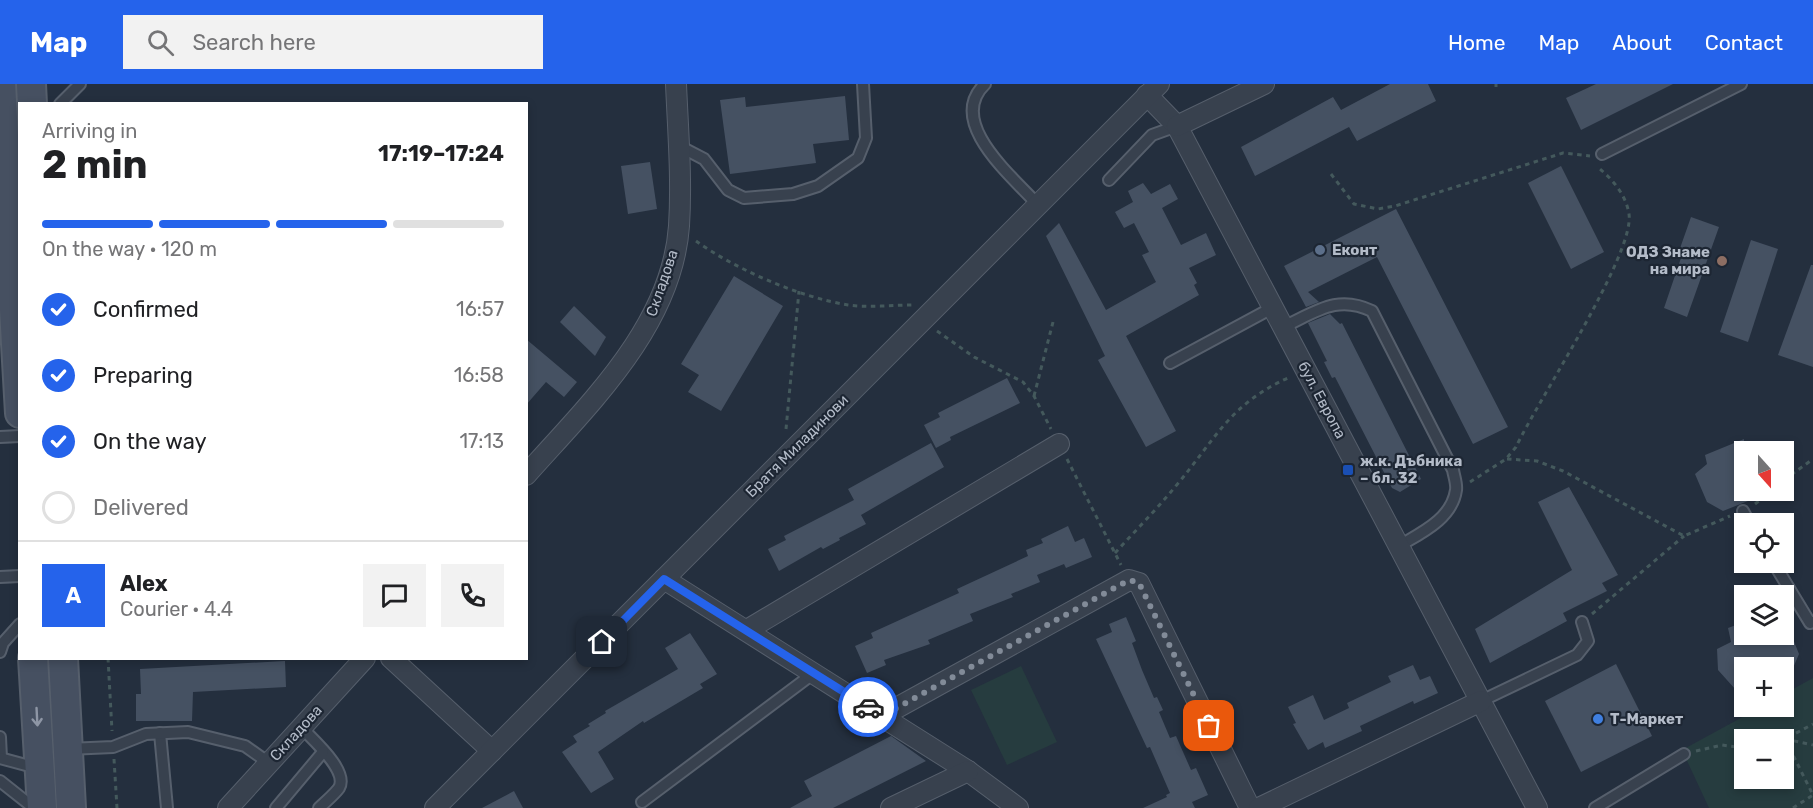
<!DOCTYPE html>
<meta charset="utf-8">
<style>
body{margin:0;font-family:Rubik,sans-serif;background:#f2f2f2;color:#202124;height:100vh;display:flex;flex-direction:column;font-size:22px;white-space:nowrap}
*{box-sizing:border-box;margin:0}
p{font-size:20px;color:#757577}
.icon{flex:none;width:33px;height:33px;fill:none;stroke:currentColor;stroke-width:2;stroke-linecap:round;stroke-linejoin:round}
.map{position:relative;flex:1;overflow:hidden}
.details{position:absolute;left:18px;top:18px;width:510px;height:558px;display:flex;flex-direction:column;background:#fff;border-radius:0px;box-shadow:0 3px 9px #0003}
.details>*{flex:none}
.needle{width:39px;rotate:159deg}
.controls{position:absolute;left:1734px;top:357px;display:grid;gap:12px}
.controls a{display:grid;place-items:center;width:60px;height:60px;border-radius:0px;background:#fff;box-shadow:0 3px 9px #0003;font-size:30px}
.pin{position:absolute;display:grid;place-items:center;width:51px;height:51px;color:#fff;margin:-26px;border-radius:12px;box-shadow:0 3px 9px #0006}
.courier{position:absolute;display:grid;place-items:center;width:60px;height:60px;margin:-30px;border:4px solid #2563eb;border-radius:50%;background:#fff;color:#222;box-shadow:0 2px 8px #0007}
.summary em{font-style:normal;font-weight:700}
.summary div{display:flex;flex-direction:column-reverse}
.summary{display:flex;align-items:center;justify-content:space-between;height:102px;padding:0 24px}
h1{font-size:39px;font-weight:700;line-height:45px}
.bar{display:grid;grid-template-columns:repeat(4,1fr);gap:9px 6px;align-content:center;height:72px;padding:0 24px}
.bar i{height:8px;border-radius:4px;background:#e0e0e0}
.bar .selected{background:#2563eb}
.bar p{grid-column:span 4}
.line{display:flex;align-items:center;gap:15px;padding:0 24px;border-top:2px solid #e0e0e0}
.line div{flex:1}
.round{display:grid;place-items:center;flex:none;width:63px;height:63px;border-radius:0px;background:#f2f2f2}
ol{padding:0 24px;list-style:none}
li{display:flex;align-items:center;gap:18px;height:66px}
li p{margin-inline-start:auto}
li .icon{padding:6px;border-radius:50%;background:#2563eb;color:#fff;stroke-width:4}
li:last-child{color:#757577}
li i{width:33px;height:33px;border:3px solid #e0e0e0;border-radius:50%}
header{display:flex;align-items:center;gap:36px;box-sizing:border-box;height:84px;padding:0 30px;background:#2563eb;color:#fff}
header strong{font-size:28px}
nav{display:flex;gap:33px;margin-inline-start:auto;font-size:21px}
.search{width:420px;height:54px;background:#f2f2f2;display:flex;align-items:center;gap:15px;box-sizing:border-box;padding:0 21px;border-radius:0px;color:#757577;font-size:22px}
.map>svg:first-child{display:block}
</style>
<header>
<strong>Map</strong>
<div class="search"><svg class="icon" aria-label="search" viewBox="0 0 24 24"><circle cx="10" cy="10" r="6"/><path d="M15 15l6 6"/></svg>Search here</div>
<nav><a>Home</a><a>Map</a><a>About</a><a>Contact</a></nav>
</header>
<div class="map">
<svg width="1813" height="724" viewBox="0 0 1813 724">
<rect width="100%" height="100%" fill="#242f3e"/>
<!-- green -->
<g fill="#263c3f" fill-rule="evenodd">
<polygon points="1021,582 1057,658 1007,681 971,606"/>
<path d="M1813 594V724H1709L1682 666 1761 623 1784 622V610ZM1744 656H1784V694H1744Z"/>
</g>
<!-- building -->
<g fill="#455162">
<polygon points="1390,0 1428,0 1436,17 1357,57 1349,43 1255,92 1241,63 1333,13 1341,26"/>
<polygon points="1596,0 1673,0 1581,46 1566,14"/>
<polygon points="845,12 849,56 813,60 816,79 730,90 720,16 745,13 746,23"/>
<polygon points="650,78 657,125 628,130 621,82"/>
<polygon points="1561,82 1604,168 1571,185 1528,99"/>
<polygon points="1143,99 1151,110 1170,100 1178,115 1162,124 1181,161 1206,149 1216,171 1189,184 1197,199 1194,201 1199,211 1126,252 1176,347 1146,363 1098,276 1105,272 1046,152 1059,139 1106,226 1156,198 1142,171 1149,168 1134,139 1124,144 1115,128 1133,118 1128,107"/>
<polygon points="1396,125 1508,343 1473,360 1377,173 1308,208 1319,218 1306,223 1284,182"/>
<polygon points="1691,133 1719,143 1687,233 1664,224 1682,171 1678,170"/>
<polygon points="1751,156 1778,165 1748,258 1720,248"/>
<polygon points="1811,181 1813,181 1813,283 1778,271"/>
<polygon points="734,192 783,222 721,327 688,308 699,291 681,280"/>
<polygon points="574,222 606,253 595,272 560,238"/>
<polygon points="1330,230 1340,240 1342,239 1421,395 1400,408 1392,404 1335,293 1332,294 1324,278 1327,277 1308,239"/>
<polygon points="526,255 577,298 564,313 546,298 526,321"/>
<polygon points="1007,294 1020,319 950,353 951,356 936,364 924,341 940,333 938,329"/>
<polygon points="1744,355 1744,406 1773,407 1723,427 1707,418 1695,390 1707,380 1705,371"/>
<polygon points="931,359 944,383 861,431 866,440 839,454 840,456 823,465 821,463 779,487 768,465 786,456 784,452 854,416 848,405"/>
<polygon points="1569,403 1618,491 1602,499 1607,507 1563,529 1567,537 1490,579 1475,545 1572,486 1538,418"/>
<polygon points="1068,442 1075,458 1084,454 1092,473 1066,484 1064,480 1037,491 1040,498 1011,510 1013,513 970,530 973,537 928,556 930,560 884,576 886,581 867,589 855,562 873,554 871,549 959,509 957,505 1028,472 1026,466 1043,459 1041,455"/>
<polygon points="1126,533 1136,557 1132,559 1142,586 1154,614 1157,613 1163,626 1159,628 1170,654 1176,652 1191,686 1196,684 1208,711 1192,718 1195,724 1143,724 1167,713 1166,711 1170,709 1150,663 1147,664 1096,555 1112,548 1109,540"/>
<polygon points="1744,538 1744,550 1791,550 1799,570 1793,584 1744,584 1744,615 1718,586 1717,565 1731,558 1728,544"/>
<polygon points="690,549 717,590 700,600 703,604 644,639 643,637 598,668 614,695 591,709 562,668 577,658 573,652 590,642 588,640 606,629 605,627 678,585 665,564"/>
<polygon points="285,577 286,603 193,608 192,637 136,637 136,610 141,610 140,585"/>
<polygon points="1616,580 1652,652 1581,688 1545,617"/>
<polygon points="1413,581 1420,596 1430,592 1438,609 1414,620 1413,617 1360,642 1362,647 1325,664 1323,658 1308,666 1293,640 1296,639 1288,623 1313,611 1324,636 1349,624 1347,619 1391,598 1388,592"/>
<polygon points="891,652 926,677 833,724 790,724 812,712 804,697"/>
<polygon points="514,707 523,724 482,724"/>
</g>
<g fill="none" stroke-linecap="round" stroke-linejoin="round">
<defs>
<g id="service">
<path d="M985 0C945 38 1013 93 1038 121"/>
<polyline points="60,20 80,0"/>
<polyline points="679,62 704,75 728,106 744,114 793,110 818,102 858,74 866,54 863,0"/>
<polyline points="1602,70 1741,0"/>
<polyline points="1109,96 1152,51 1177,42"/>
<path d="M1283 243C1316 228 1337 210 1372 227L1453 386C1454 392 1457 400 1456 406 1452 435 1421 449 1399 462"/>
<polyline points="1170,279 1272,224"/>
<polyline points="0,353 20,352"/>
<polyline points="1743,427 1750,440"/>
<polyline points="1773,478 1810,539 1813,538"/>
<polyline points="0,493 20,492"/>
<polyline points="0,568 3,559 20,540"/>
<polyline points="1481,617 1577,571 1588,557 1582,538"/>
<path d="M302 644C313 656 349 687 339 704 334 711 325 718 319 724"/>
<polyline points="160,649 167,724"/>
<polyline points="0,653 1,674"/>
<polyline points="68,665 113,663 146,650 188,648 245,662 269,679"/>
<polyline points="0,674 37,684"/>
<polyline points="0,697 34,724"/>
<polyline points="642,718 814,589"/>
<polyline points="276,724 323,668"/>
<polyline points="1595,724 1684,670"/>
</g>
<g id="minor">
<polyline points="1147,11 1177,42 1537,724"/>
<polyline points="1177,42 1264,0"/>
<path d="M526 391C589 320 672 242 679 142 682 95 678 47 676 0"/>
<polyline points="664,495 968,687 1018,724"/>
<polyline points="747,546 1059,360"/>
<polyline points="391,574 492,667"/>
<polyline points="882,632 1129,496 1139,499 1250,724"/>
<polyline points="228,724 365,574"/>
<polyline points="435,724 1159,0"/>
<polyline points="891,724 968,687"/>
<polyline points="1259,724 1481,617"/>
</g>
<g id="secondary">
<polyline points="1,0 20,329"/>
<polyline points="31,0 32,20"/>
<polyline points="33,574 42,724"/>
<polyline points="63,574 71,724"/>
</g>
</defs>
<!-- service casing -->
<use href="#service" stroke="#565f6c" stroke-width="14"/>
<!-- minor casing -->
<use href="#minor" stroke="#565f6c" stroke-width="22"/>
<!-- secondary casing -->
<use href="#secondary" stroke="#565f6c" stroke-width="32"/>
<!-- path -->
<g stroke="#44595c" stroke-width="3" stroke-dasharray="4.5 4.5" stroke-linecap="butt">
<polyline points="1496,0 1496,3"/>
<polyline points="1331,90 1354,120 1378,125 1395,122 1563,69 1590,72"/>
<path d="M696 157C735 185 799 213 848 221 868 224 892 221 912 221"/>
<polyline points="937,247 974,273 1023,298 1034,312 1051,345"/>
<polyline points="1034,312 1053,238"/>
<polyline points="786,345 799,207"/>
<polyline points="1067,375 1121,481"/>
<polyline points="1507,375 1537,377 1563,387 1684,452 1730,432"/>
<polyline points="1784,396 1813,375"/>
<path d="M1470 398 1506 375 1516 363C1537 318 1635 170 1629 130 1626 111 1613 96 1600 85"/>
<polyline points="1755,420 1773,406"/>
<path d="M1115 469C1135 447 1156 426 1175 403 1215 356 1229 320 1290 293"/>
<polyline points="1592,530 1684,452"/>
<polyline points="108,574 112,647"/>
<polyline points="1785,655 1813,661"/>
<polyline points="1696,667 1722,661 1744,664"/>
<polyline points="114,675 117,724"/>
<polyline points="1793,724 1813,711 1785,655 1813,640"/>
</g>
<!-- service -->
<use href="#service" stroke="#38414e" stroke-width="10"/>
<!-- minor -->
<use href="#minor" stroke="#38414e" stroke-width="20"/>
<!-- secondary -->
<use href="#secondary" stroke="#465061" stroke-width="28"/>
</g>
<!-- one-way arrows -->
<defs><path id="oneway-shaft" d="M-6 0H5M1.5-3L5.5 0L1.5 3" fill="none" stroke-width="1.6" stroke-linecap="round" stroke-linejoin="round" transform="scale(1.5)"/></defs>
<use stroke="#8e96a5" href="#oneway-shaft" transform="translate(37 633) rotate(87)"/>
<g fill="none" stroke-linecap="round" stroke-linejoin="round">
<!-- done -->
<polyline stroke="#828b98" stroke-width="6" stroke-dasharray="0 10.8" points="868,623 882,632 1129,496 1139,499 1209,642"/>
<!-- route -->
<polyline stroke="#2563eb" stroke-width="8" points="602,558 664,495 868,623"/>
</g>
<!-- markers -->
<circle fill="#5c6f8a" stroke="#1d2633" stroke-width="2" cx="1320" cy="166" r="6"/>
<circle fill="#8d6e63" stroke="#1d2633" stroke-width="2" cx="1722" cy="177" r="6"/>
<rect fill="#1a4fb4" stroke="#1d2633" stroke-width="2" x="1342" y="380" width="12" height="12" rx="3"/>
<circle fill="#3f7fe0" stroke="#1d2633" stroke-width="2" cx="1598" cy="635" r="6"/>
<g text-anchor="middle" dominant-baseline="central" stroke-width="4.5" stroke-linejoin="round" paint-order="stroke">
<!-- poi labels -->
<g font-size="15" font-weight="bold" fill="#b4bcc9" stroke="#1d2633" text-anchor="start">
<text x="1332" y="166">Еконт</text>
<text x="1710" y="168" text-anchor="end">ОДЗ Знаме<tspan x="1710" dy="17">на мира</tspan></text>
<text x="1360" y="377">ж.к. Дъбника<tspan x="1360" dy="17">– бл. 32</tspan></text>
<text x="1610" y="635">Т-Маркет</text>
</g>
<!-- street labels -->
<g font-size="15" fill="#b4bcc9" stroke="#1d2633">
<text transform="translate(662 199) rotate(-71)">Складова</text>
<text transform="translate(1322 316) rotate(62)">бул. Европа</text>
<text transform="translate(797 362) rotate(-45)">Братя Миладинови</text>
<text transform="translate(296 649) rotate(-48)">Складова</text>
</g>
</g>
</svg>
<div class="controls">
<a><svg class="needle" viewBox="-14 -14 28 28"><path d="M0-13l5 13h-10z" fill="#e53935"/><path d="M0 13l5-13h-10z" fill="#757577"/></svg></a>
<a><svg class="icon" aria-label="locate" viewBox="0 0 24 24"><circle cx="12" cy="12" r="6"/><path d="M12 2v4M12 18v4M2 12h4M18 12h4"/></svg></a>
<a><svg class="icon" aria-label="layers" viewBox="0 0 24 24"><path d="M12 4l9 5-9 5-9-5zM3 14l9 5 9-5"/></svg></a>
<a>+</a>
<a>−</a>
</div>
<div class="pin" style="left:1209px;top:642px;background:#ea580c"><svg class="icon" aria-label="bag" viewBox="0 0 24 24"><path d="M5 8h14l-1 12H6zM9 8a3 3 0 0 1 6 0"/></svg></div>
<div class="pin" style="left:602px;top:558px;background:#1f2937"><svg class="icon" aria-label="home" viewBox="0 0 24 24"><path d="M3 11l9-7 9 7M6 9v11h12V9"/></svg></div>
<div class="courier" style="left:868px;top:623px"><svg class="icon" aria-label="car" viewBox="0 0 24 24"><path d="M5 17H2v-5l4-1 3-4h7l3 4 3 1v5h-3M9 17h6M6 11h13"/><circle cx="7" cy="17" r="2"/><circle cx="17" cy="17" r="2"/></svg></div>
<section class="details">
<div class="summary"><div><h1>2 min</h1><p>Arriving in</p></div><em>17:19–17:24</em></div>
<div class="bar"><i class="selected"></i><i class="selected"></i><i class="selected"></i><i></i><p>On the way · 120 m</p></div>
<ol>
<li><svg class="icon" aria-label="check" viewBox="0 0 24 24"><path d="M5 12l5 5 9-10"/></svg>Confirmed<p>16:57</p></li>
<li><svg class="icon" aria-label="check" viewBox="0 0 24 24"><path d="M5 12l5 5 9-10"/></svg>Preparing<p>16:58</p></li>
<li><svg class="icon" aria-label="check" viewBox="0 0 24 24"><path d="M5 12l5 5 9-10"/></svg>On the way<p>17:13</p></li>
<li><i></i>Delivered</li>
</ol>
<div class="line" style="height:108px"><b class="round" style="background:#2563eb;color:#fff">A</b><div><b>Alex</b><p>Courier · 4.4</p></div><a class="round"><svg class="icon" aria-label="chat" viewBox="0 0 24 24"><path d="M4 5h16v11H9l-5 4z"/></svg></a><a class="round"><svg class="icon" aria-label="phone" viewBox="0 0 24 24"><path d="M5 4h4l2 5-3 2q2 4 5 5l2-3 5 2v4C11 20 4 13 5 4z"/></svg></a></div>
</section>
</div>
